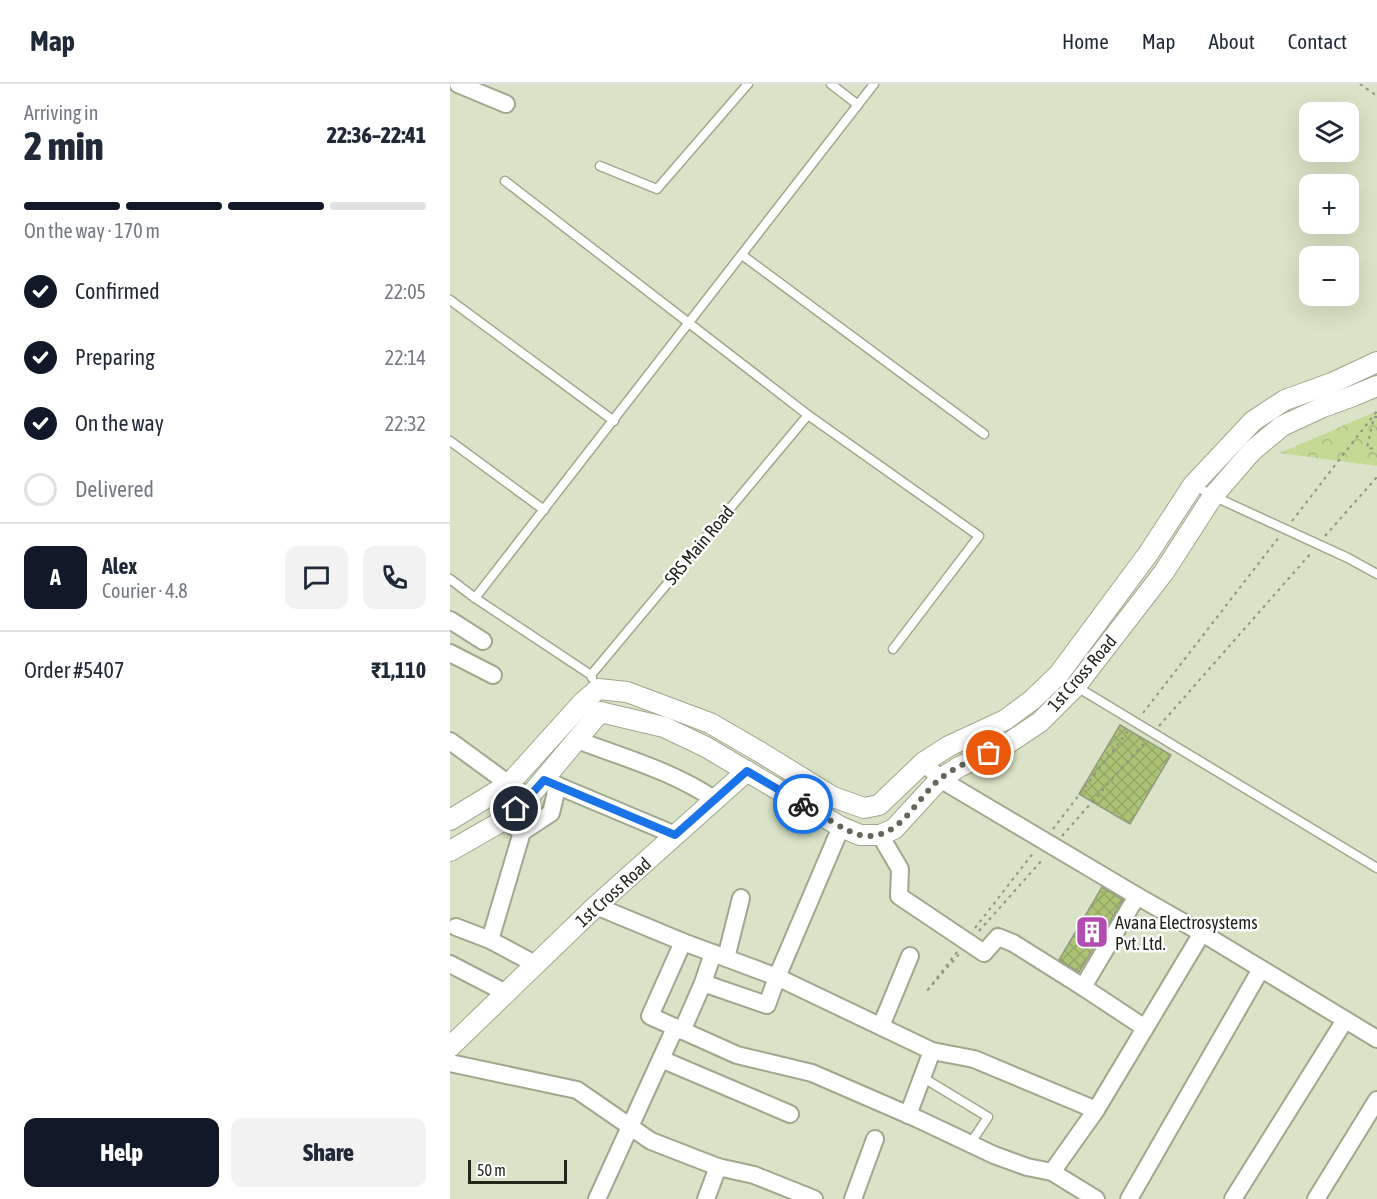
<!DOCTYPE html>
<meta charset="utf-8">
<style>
body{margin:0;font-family:"Asap Condensed",sans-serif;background:#f2f2f3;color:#1f2937;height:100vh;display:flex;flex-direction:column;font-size:22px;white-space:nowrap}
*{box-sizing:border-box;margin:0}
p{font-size:20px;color:#747a83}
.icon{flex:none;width:33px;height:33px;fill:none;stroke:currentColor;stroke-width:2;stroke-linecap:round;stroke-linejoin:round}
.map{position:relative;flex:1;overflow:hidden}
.side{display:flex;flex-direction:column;background:#fff;width:450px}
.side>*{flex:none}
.fabs{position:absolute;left:849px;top:18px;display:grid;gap:12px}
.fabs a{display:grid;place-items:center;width:60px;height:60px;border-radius:12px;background:#fff;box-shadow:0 6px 24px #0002;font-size:30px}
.scale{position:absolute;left:18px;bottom:15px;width:99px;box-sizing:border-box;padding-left:6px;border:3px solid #21251a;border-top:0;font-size:16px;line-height:21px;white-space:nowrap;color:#21251a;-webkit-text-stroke:4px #fff;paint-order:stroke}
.pin{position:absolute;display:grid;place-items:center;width:51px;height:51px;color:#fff;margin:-26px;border:3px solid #fff;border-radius:50%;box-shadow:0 2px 6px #0007}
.courier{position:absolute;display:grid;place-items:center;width:60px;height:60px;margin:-30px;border:4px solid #1a73e8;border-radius:50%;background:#fff;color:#222;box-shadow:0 2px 8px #0007}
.overview em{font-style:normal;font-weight:800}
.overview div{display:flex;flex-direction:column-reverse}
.overview{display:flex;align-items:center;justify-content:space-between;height:102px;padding:0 24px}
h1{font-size:39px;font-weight:800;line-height:45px}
.bar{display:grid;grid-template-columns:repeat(4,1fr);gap:9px 6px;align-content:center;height:72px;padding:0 24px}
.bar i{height:8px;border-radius:4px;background:#e0e1e3}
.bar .selected{background:#111827}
.bar p{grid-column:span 4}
.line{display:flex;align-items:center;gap:15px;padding:0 24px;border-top:2px solid #e0e1e3}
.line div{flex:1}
.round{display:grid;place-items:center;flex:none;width:63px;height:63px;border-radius:12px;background:#f2f2f3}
ol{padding:0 24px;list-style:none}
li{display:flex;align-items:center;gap:18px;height:66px}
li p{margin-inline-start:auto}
li .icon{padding:6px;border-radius:50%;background:#111827;color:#fff;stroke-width:4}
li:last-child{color:#747a83}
li i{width:33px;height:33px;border:3px solid #e0e1e3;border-radius:50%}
.action{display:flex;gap:12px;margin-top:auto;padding:12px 24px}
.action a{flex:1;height:69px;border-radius:12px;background:#111827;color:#fff;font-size:24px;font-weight:800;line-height:69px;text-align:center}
.action a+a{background:#f2f2f3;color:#1f2937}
header{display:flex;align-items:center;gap:36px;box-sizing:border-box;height:84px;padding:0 30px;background:#fff;border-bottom:2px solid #e0e1e3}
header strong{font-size:28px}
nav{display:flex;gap:33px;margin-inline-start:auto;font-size:21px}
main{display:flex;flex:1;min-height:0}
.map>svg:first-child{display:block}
</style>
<header>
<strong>Map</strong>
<nav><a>Home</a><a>Map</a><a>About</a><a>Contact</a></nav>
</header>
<main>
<section class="side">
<div class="overview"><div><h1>2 min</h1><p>Arriving in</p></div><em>22:36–22:41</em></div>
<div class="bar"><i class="selected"></i><i class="selected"></i><i class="selected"></i><i></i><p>On the way · 170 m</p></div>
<ol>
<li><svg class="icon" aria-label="check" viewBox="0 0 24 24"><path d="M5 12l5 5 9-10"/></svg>Confirmed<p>22:05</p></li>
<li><svg class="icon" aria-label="check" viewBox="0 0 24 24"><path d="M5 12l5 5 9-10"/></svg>Preparing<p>22:14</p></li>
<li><svg class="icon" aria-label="check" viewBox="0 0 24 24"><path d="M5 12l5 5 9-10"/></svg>On the way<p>22:32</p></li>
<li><i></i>Delivered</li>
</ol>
<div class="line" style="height:108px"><b class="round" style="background:#111827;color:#fff">A</b><div><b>Alex</b><p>Courier · 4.8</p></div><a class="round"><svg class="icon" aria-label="chat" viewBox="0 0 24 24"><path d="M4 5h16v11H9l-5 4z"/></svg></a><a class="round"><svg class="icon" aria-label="phone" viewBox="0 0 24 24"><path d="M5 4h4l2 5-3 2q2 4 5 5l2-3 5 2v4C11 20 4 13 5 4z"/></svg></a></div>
<div class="line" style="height:78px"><div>Order #5407</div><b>₹1,110</b></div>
<div class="action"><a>Help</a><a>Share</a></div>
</section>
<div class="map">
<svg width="927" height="1115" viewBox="0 0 927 1115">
<defs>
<pattern id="park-crowns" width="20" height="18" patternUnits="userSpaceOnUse" patternTransform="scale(1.5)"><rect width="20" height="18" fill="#c4da94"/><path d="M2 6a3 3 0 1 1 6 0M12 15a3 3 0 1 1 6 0" fill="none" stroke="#a8bb7f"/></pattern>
<pattern id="building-cross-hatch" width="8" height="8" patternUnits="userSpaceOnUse" patternTransform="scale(1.5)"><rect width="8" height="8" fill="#acc375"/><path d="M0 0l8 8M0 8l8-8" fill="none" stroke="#94a765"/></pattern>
</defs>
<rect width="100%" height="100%" fill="#dae3c7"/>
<!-- park -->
<polygon fill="url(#park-crowns)" points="927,327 927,382 830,369"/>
<!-- building -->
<g fill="url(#building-cross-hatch)" stroke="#929b80" stroke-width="1.5">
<polygon points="670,641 721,671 680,740 629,710"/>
<polygon points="652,803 673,816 629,888 609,876"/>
</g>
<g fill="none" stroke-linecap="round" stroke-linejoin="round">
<defs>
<g id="service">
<polyline points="381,0 408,21"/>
<polyline points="150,82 207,105 298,0"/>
<polyline points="55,97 358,331 529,452 443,565"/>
<polyline points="292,171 534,350"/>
<polyline points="0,216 164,337"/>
<polyline points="0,357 94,426"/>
<polyline points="744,401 763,412 898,474 927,490"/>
<polyline points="0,495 25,514 141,591 142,594"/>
<polyline points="25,514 424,0"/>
<polyline points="141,591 358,331"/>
<polyline points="627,603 927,784"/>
<polyline points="472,993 538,1033 520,1060"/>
</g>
<g id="minor">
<polyline points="8,0 56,20"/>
<polyline points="0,536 33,557"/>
<polyline points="0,569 43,591"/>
<path d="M127 656C172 673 225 688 265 716"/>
<polyline points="0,657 78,714"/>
<polyline points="474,678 490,695 687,812 752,849 927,955"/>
<polyline points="94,696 225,751"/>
<polyline points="54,736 72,748 40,856 85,880"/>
<polyline points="72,748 101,729 105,712 107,701"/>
<polyline points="430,751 450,785 449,812 534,869 548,853 563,859 633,903 687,812"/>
<polyline points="146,822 233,858 200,932 287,971 362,989 468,1035 544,1071 577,1083 602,1088 646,1115"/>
<polyline points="6,843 40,856"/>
<polyline points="233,858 327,893 482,967 524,975 646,1026"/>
<polyline points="263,869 253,899 317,921 327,893 391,743"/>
<polyline points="276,874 291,814"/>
<polyline points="0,880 56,909"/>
<polyline points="633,903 695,944"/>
<polyline points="431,942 460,872"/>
<polyline points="232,947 253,899"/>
<polyline points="211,975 340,1030"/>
<polyline points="0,979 127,1006 201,1057 268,1083"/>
<polyline points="458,1031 482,967"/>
<polyline points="602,1088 646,1026 752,849"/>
<polyline points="147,1115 225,944"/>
<polyline points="256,1115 268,1083 304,1091 364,1115"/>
<polyline points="403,1115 425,1055"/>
<polyline points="679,1115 811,885"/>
<polyline points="783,1115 895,936"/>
<polyline points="866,1115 927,1016"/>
</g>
<g id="tertiary">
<polyline points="0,736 59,700 133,618 148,605 177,608 260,639 310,668 383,713 414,724 429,721 474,678 499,662 555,636 582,616 609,590 698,470 743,401 803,337 835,316 882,299 927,278"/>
<polyline points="0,767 54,736 78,714 150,628 214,643 256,663 391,743 410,751 430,751 444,745 490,695 509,683 554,662 590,638 626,602 714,488 763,412 802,367 832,342 873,323 903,312 927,302"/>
<polyline points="0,963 146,822 297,687"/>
</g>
</defs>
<!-- service casing -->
<use href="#service" stroke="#9fa88d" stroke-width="11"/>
<!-- minor casing -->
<use href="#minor" stroke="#9fa88d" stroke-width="20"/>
<!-- tertiary casing -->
<use href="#tertiary" stroke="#9fa88d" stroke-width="22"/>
<!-- path -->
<g stroke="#8e9580" stroke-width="2" stroke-dasharray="3 4.5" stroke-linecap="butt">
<polyline points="910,0 927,12"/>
<polyline points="927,333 924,333 917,364 927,365"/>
<polyline points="842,437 927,327"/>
<polyline points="875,452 927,393"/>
<polyline points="693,629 829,453"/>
<polyline points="709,642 862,468"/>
<polyline points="603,745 678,647"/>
<polyline points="612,752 696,657"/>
<polyline points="525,844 584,768"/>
<polyline points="529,847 593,775"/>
<polyline points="507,868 476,908 510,869"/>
</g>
<!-- service -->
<use href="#service" stroke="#fff" stroke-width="8"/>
<!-- minor -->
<use href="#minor" stroke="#fff" stroke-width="16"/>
<!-- tertiary -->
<use href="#tertiary" stroke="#fff" stroke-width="20"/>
</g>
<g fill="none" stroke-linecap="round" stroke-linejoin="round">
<!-- done -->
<path stroke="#626857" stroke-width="6" stroke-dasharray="0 10.8" d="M353 720C367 728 396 748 410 751 449 759 465 715 490 695 504 683 523 676 539 669"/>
<!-- route -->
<polyline stroke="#1a73e8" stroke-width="8" points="66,725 78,714 94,696 225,751 297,687 353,720"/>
</g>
<!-- icons -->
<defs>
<symbol id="building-square" viewBox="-11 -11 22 22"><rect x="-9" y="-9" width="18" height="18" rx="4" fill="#b34cb0" stroke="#fff"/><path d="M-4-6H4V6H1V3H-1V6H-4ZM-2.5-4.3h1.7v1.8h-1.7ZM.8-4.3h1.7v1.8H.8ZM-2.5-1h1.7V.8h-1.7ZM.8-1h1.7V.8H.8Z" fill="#fff"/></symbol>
</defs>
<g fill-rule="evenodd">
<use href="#building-square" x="623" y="829" width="38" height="38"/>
</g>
<g text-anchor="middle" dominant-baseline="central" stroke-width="5" stroke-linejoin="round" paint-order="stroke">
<!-- street labels -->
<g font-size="18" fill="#21251a" stroke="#fff">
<text transform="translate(249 461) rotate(-50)">SRS Main Road</text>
<text transform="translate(632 589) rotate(-49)">1st Cross Road</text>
<text transform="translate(163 808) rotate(-42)">1st Cross Road</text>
</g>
<!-- poi labels -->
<g font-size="18" fill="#21251a" stroke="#fff" text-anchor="start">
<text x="665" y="838">Avana Electrosystems<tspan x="665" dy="21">Pvt. Ltd.</tspan></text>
</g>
</g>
</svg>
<div class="fabs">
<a><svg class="icon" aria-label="layers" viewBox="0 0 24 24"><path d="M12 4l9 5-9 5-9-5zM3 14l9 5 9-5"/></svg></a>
<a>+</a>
<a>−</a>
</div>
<div class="scale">50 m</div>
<div class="pin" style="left:539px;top:669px;background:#ea580c"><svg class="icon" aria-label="bag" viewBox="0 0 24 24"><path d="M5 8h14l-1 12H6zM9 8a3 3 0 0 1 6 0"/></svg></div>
<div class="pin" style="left:66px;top:725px;background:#1f2937"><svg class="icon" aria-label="home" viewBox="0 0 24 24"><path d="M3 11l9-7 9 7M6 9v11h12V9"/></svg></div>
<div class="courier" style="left:353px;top:720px"><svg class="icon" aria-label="bike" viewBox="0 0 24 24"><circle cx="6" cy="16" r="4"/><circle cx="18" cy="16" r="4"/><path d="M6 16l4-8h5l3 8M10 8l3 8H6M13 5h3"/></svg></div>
</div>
</main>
